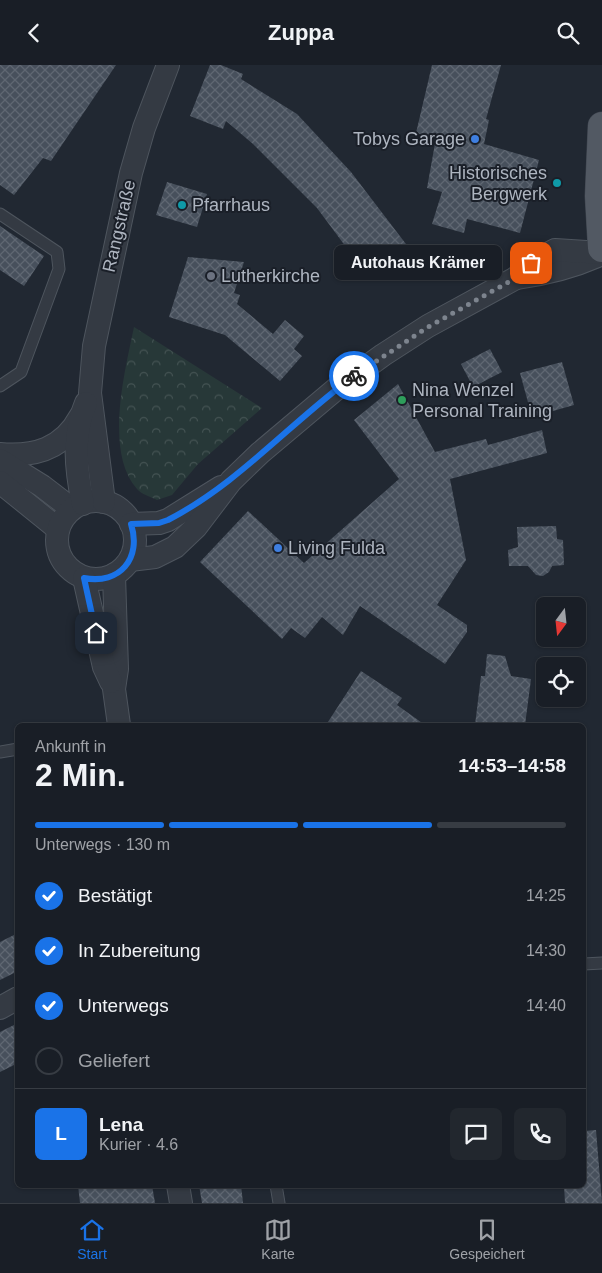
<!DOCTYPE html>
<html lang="de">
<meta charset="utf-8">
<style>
body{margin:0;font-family:Helvetica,sans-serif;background:#22272e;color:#f1f3f6;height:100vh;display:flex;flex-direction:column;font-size:19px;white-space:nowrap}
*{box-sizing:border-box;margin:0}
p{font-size:16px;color:#9fa2a7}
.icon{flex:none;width:28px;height:28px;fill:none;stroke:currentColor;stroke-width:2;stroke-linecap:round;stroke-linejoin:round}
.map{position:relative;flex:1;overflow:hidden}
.panel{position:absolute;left:15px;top:658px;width:571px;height:465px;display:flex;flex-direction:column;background:#191e26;border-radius:8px;box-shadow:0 1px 4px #0004,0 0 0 1px #373c43}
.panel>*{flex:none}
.needle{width:32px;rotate:195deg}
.buttons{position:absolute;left:536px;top:532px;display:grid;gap:10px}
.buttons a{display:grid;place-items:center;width:50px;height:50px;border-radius:8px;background:#191e26;box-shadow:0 1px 4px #0004,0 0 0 1px #373c43;font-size:25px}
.pin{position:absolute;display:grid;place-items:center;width:42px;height:42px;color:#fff;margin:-21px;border-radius:10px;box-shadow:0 2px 8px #0006}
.courier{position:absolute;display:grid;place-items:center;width:50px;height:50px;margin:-25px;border:4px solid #1a73e8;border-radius:50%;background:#fff;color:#222;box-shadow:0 1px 6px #0007}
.bubble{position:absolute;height:35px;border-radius:8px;background:#191e26;box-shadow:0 1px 4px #0004,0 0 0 1px #373c43;font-size:16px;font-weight:600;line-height:35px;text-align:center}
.overview em{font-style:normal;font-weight:600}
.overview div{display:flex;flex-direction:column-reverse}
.overview{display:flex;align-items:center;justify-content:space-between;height:85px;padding:0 20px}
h1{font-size:32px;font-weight:600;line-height:38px}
.bar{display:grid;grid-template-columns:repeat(4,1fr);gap:8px 5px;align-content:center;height:60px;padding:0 20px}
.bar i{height:6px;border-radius:4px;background:#373c43}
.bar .active{background:#1a73e8}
.bar p{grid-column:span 4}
.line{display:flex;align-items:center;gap:12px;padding:0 20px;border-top:1px solid #373c43}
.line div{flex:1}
.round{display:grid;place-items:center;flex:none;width:52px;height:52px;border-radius:8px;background:#22272e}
ol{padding:0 20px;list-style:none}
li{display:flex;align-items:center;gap:15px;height:55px}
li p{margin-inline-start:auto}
li .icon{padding:5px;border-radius:50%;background:#1a73e8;color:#fff;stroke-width:4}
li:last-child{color:#9fa2a7}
li i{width:28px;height:28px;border:2px solid #373c43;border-radius:50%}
header{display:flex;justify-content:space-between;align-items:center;height:65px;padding:0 20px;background:#191e26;font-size:22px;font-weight:600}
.tab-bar{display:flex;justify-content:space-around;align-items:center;height:70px;border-top:1px solid #373c43;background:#191e26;font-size:14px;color:#9fa2a7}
.tab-bar a{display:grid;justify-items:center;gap:2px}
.tab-bar .active{color:#1a73e8}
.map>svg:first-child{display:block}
</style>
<header><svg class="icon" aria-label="back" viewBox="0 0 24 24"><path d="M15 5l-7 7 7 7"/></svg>Zuppa<svg class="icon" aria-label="search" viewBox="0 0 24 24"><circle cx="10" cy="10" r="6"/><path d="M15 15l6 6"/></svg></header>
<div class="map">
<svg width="602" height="1138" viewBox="0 0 602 1138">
<defs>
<pattern id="forest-crowns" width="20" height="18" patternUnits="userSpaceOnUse" patternTransform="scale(1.25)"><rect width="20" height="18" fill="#273838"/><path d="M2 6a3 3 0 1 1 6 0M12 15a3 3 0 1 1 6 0" fill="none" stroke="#445353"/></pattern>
<pattern id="building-cross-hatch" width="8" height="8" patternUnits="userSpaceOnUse" patternTransform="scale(1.25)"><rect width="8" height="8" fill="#47505c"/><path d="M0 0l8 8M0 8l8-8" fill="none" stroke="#5f6772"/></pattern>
</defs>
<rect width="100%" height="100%" fill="#212832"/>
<!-- forest -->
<path fill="url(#forest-crowns)" d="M134 262 262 343 198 399 172 430 157 435C151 432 141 429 137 424 104 387 125 306 134 262Z"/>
<!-- building -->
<g fill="url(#building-cross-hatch)">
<polygon points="0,0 116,0 51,96 43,93 14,130 0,120"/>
<polygon points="210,0 221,0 243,9 241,14 297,49 351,107 409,183 369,213 317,143 253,79 226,56 223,64 190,51"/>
<polygon points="432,0 501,0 486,54 489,55 484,79 539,95 520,168 467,154 464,168 432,159 442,127 427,123 436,73 416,68"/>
<polygon points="167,117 207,129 197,162 156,150"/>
<polygon points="0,161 44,191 24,221 0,205"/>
<polygon points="188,192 244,197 234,228 240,230 237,239 273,269 285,255 304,271 294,284 302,291 280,316 225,270 169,252"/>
<polygon points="490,284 502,307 473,322 461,299"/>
<polygon points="562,297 574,340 532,352 520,308"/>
<polygon points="398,319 435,387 486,374 488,380 542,365 547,388 450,414 466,495 437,540 467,560 467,567 445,599 360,541 343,570 322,552 305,573 291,563 282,574 200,497 248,446 304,498 399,414 354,355"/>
<polygon points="556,461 557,474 563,475 564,500 552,501 549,507 543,511 536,510 528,501 509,501 508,485 518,482 517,462"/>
<polygon points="487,589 505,591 511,611 531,614 525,660 475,660 481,611 485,611"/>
<polygon points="361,606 402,633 397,640 425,660 326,660"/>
<polygon points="18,868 18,906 0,915 0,877"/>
<polygon points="18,958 18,998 0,1007 0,967"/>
<polygon points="596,1065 602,1138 565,1138 564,1120 584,1120 584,1066"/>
<polygon points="78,1120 152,1120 155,1138 80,1138"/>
<polygon points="199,1120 241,1120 243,1138 202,1138"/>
</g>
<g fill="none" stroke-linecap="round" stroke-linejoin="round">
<defs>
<g id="service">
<polyline points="0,149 57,187 59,204 21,307 0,321"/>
<polyline points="0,687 18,684"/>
<polyline points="584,899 602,898"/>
<polyline points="276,1120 279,1138"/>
</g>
<g id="minor">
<path d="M516 213C547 209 574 202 602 189"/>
<path d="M0 389C34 392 63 384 80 352"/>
<polyline points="0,395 42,421 72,444"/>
<polyline points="0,417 58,464"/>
<circle cx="96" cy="475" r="39"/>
<polyline points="104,437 90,328 94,281 131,108 144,63 168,0"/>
<path d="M83 439C76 405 72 370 86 338"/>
<polyline points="131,459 159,458 168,455 221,422"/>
<polyline points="130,495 155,492 175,482 196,462 231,416 260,388 336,324 383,290 428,261 516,213 531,198 555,185 602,188"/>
<polyline points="114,510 117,604 114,624 119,660"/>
<polyline points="84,513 104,602 111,617"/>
<polyline points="0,943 18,933"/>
<polyline points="178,1120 181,1138"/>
</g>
<polyline id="primary" points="602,61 599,131 602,183"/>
</defs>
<!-- service casing -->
<use href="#service" stroke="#4e555e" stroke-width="13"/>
<!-- minor casing -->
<use href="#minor" stroke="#4e555e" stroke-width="24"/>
<!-- primary casing -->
<use href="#primary" stroke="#3d434d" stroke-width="29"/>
<!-- service -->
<use href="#service" stroke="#343a43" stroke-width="11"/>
<!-- minor -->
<use href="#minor" stroke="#343a43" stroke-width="22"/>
<!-- primary -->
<use href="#primary" stroke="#525963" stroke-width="28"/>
</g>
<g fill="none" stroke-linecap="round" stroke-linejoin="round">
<!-- done -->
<polyline stroke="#7d848e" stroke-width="5" stroke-dasharray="0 9" points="354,311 428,262 516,213 531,198"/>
<!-- route -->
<path stroke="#1a73e8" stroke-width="6" d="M96 568 84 513C120 520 142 493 131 459L159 458 168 455C238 419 291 357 354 311"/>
</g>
<!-- markers -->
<g fill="#3f7fe0" stroke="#1a1f28" stroke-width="2">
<circle cx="475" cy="74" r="5"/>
<circle cx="278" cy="483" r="5"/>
</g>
<g fill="#0f9aa8" stroke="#1a1f28" stroke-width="2">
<circle cx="557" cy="118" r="5"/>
<circle cx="182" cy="140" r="5"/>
</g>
<circle fill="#6b7280" stroke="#1a1f28" stroke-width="2" cx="211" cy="211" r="5"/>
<circle fill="#2e9e5b" stroke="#1a1f28" stroke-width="2" cx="402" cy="335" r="5"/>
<g text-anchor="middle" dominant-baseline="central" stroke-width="4" stroke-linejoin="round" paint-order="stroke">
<!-- poi labels -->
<g font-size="18" fill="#aeb5c0" stroke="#1a1f28" text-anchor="start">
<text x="465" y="74" text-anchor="end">Tobys Garage</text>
<text x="547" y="108" text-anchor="end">Historisches<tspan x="547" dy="21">Bergwerk</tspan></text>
<text x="192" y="140">Pfarrhaus</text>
<text x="221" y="211">Lutherkirche</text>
<text x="412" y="325">Nina Wenzel<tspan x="412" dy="21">Personal Training</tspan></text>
<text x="288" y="483">Living Fulda</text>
</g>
<!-- street labels -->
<g font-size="18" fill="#aeb5c0" stroke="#1a1f28">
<text transform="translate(119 161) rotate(-77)">Rangstraße</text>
</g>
</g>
</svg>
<div class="buttons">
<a><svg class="needle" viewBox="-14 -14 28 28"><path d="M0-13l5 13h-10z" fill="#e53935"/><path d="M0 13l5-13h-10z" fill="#9fa2a7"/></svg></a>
<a><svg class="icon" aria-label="locate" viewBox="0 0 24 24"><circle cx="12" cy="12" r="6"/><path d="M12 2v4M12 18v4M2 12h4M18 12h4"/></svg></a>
</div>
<div class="pin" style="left:531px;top:198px;background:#ea580c"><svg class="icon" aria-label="bag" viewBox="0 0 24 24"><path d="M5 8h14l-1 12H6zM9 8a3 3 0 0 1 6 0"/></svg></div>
<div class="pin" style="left:96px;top:568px;background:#1f2937"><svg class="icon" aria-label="home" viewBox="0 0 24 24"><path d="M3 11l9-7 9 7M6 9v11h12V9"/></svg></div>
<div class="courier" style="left:354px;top:311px"><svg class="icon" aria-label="bike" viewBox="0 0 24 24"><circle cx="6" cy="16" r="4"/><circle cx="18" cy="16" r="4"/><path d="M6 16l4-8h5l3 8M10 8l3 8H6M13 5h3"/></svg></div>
<div class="bubble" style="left:334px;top:180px;width:168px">Autohaus Krämer</div>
<section class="panel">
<div class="overview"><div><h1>2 Min.</h1><p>Ankunft in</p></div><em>14:53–14:58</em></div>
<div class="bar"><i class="active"></i><i class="active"></i><i class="active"></i><i></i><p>Unterwegs · 130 m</p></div>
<ol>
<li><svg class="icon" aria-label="check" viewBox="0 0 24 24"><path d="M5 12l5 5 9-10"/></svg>Bestätigt<p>14:25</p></li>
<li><svg class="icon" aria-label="check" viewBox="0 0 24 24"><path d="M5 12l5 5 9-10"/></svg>In Zubereitung<p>14:30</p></li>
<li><svg class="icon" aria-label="check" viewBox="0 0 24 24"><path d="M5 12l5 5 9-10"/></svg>Unterwegs<p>14:40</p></li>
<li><i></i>Geliefert</li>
</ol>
<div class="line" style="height:90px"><b class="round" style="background:#1a73e8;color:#fff">L</b><div><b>Lena</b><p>Kurier · 4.6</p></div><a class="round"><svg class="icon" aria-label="chat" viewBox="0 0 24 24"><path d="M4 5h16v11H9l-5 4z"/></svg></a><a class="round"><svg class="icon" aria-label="phone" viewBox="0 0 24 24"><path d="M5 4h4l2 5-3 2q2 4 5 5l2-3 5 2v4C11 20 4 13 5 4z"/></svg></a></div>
</section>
</div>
<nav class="tab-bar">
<a class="active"><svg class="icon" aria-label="home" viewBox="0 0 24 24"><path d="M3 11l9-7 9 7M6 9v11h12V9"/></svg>Start</a>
<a><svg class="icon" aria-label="map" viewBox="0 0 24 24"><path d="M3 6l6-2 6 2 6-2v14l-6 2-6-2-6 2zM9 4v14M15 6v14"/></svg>Karte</a>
<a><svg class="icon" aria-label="saved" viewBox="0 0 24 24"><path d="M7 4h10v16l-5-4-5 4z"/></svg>Gespeichert</a>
</nav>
